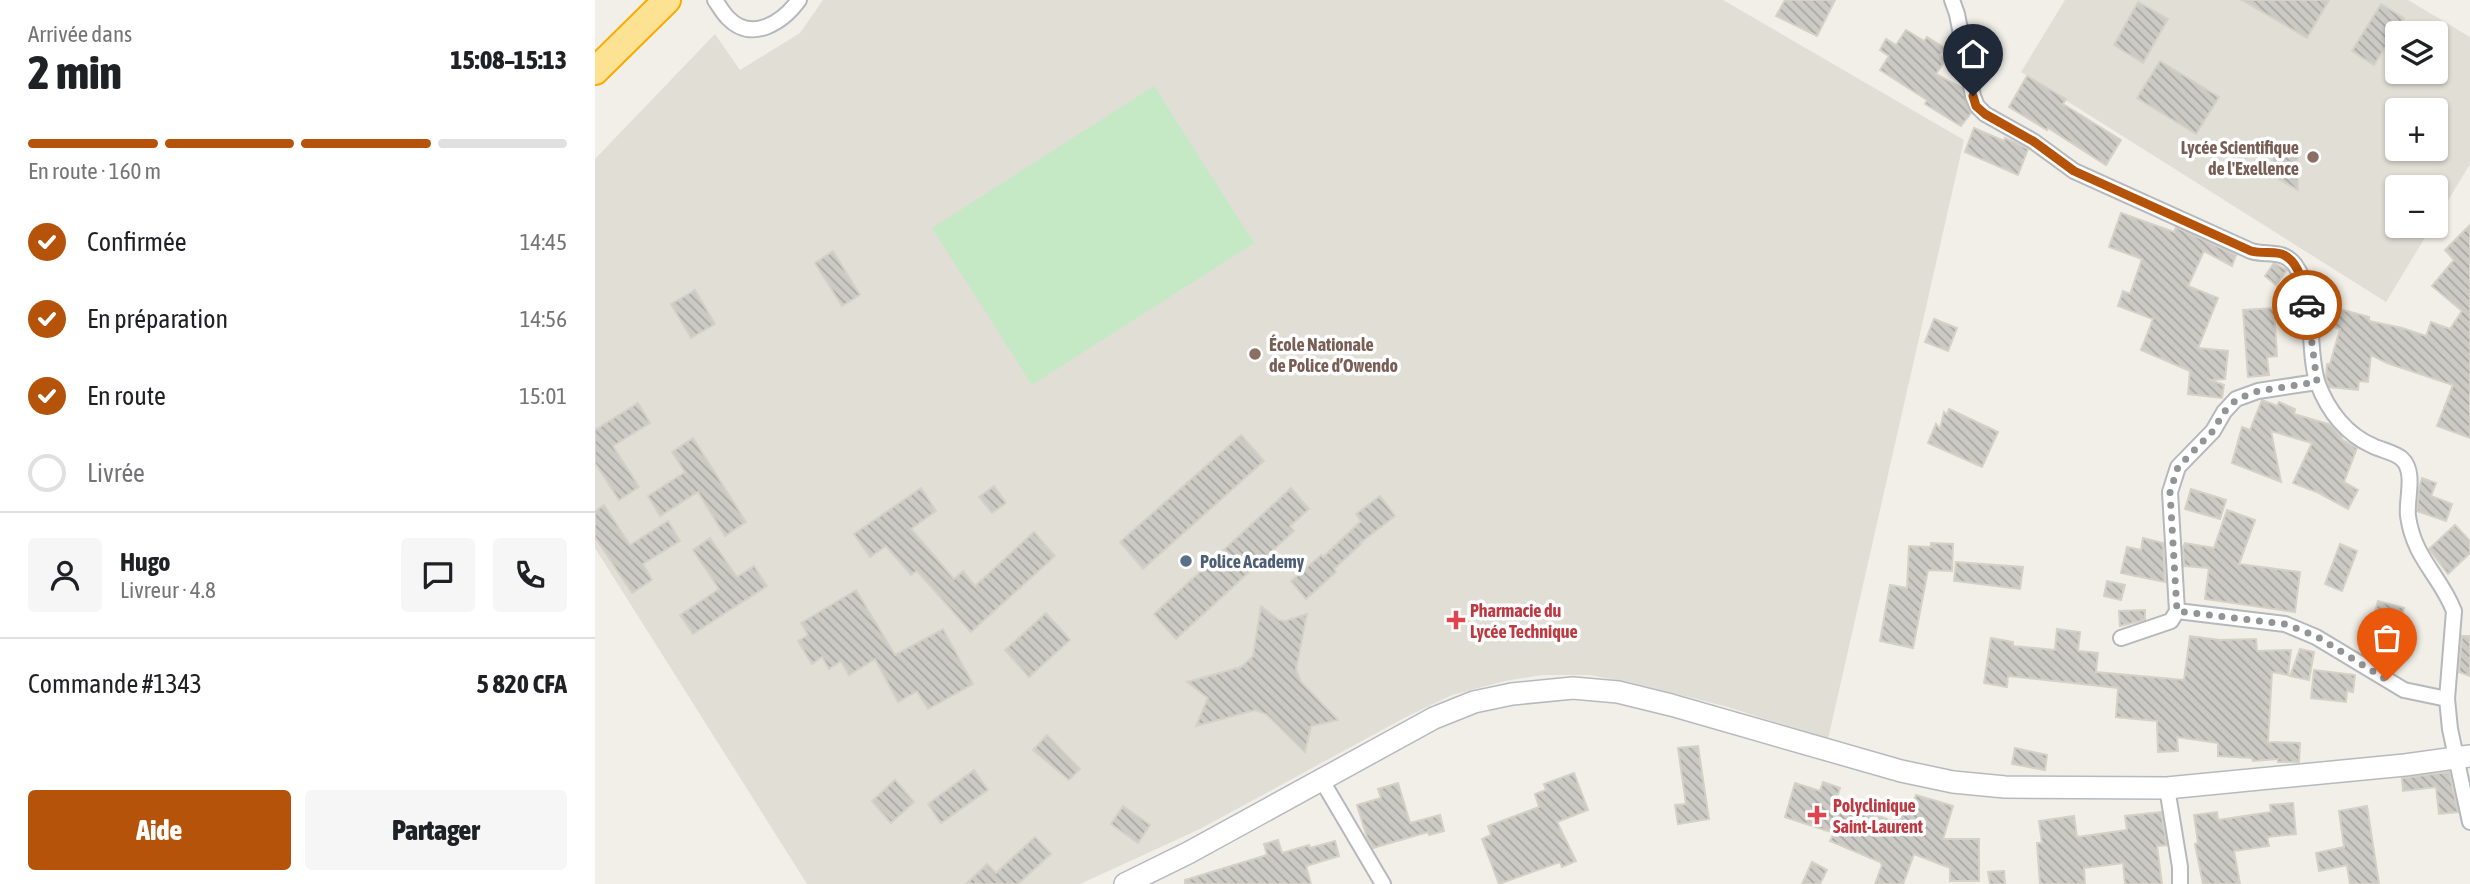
<!DOCTYPE html>
<html lang="fr">
<meta charset="utf-8">
<style>
body{margin:0;font-family:"Asap Condensed",sans-serif;background:#f6f6f6;color:#202124;height:100vh;display:flex;flex-direction:column;font-size:26px;white-space:nowrap}
*{box-sizing:border-box;margin:0}
p{font-size:23px;color:#757577}
.icon{flex:none;width:38px;height:38px;fill:none;stroke:currentColor;stroke-width:2;stroke-linecap:round;stroke-linejoin:round}
.map{position:relative;flex:1;overflow:hidden}
.side{display:flex;flex-direction:column;background:#fff;width:595px}
.side>*{flex:none}
.buttons{position:absolute;left:1790px;top:21px;display:grid;gap:14px}
.buttons a{display:grid;place-items:center;width:63px;height:63px;border-radius:7px;background:#fff;box-shadow:0 2px 5px #0004;font-size:35px}
.pin{position:absolute;display:grid;place-items:center;width:60px;height:60px;color:#fff;margin:-72px -30px;border-radius:50% 50% 50% 0;rotate:-45deg;box-shadow:0 0 7px #0007}
.pin .icon{rotate:45deg}
.courier{position:absolute;display:grid;place-items:center;width:70px;height:70px;margin:-35px;border:5px solid #b45309;border-radius:50%;background:#fff;color:#222;box-shadow:0 2px 9px #0007}
.head em{font-style:normal;font-weight:800}
.head div{display:flex;flex-direction:column-reverse}
.head{display:flex;align-items:center;justify-content:space-between;height:119px;padding:0 28px}
h1{font-size:46px;font-weight:800;line-height:52px}
.bar{display:grid;grid-template-columns:repeat(4,1fr);gap:10px 7px;align-content:center;height:84px;padding:0 28px}
.bar i{height:9px;border-radius:5px;background:#e0e0e0}
.bar .selected{background:#b45309}
.bar p{grid-column:span 4}
.line{display:flex;align-items:center;gap:18px;padding:0 28px;border-top:2px solid #e0e0e0}
.line div{flex:1}
.round{display:grid;place-items:center;flex:none;width:74px;height:74px;border-radius:7px;background:#f6f6f6}
ol{padding:0 28px;list-style:none}
li{display:flex;align-items:center;gap:21px;height:77px}
li p{margin-inline-start:auto}
li .icon{padding:7px;border-radius:50%;background:#b45309;color:#fff;stroke-width:4}
li:last-child{color:#757577}
li i{width:38px;height:38px;border:4px solid #e0e0e0;border-radius:50%}
.cta{display:flex;gap:14px;margin-top:auto;padding:14px 28px}
.cta a{flex:1;height:80px;border-radius:7px;background:#b45309;color:#fff;font-size:28px;font-weight:800;line-height:80px;text-align:center}
.cta a+a{background:#f6f6f6;color:#202124}
main{display:flex;flex:1;min-height:0}
.map>svg:first-child{display:block}
</style>
<main>
<section class="side">
<div class="head"><div><h1>2 min</h1><p>Arrivée dans</p></div><em>15:08–15:13</em></div>
<div class="bar"><i class="selected"></i><i class="selected"></i><i class="selected"></i><i></i><p>En route · 160 m</p></div>
<ol>
<li><svg class="icon" aria-label="check" viewBox="0 0 24 24"><path d="M5 12l5 5 9-10"/></svg>Confirmée<p>14:45</p></li>
<li><svg class="icon" aria-label="check" viewBox="0 0 24 24"><path d="M5 12l5 5 9-10"/></svg>En préparation<p>14:56</p></li>
<li><svg class="icon" aria-label="check" viewBox="0 0 24 24"><path d="M5 12l5 5 9-10"/></svg>En route<p>15:01</p></li>
<li><i></i>Livrée</li>
</ol>
<div class="line" style="height:126px"><a class="round"><svg class="icon" aria-label="person" viewBox="0 0 24 24"><circle cx="12" cy="8" r="4"/><path d="M4 21q1-7 8-7t8 7"/></svg></a><div><b>Hugo</b><p>Livreur · 4.8</p></div><a class="round"><svg class="icon" aria-label="chat" viewBox="0 0 24 24"><path d="M4 5h16v11H9l-5 4z"/></svg></a><a class="round"><svg class="icon" aria-label="phone" viewBox="0 0 24 24"><path d="M5 4h4l2 5-3 2q2 4 5 5l2-3 5 2v4C11 20 4 13 5 4z"/></svg></a></div>
<div class="line" style="height:91px"><div>Commande #1343</div><b>5 820 CFA</b></div>
<div class="cta"><a>Aide</a><a>Partager</a></div>
</section>
<div class="map">
<svg width="1875" height="884" viewBox="0 0 1875 884">
<defs>
<pattern id="building-back-hatch" width="6" height="6" patternUnits="userSpaceOnUse" patternTransform="scale(1.75)"><rect width="6" height="6" fill="#cccac5"/><path d="M-1 5l2 2M0 0l6 6M5-1l2 2" fill="none" stroke="#a9a8a4"/></pattern>
</defs>
<rect width="100%" height="100%" fill="#f1efe8"/>
<!-- education -->
<g fill="#e1ded6" fill-rule="evenodd">
<polygon points="228,0 1128,0 1369,140 1233,739 1133,707 1034,682 994,675 947,675 910,681 857,695 813,716 605,829 485,884 212,884 0,548 0,159 120,34 145,70 205,33"/>
<path d="M1470 0H1813L1875 37V164L1841 220V187H1802V226H1837L1791 302 1426 72ZM1802 33H1841V72H1802ZM1802 110H1841V149H1802Z"/>
</g>
<!-- green -->
<polygon fill="#c5e8c5" points="559,86 659,243 437,385 337,228"/>
<!-- building -->
<g fill="url(#building-back-hatch)" stroke="#d6d1c6" stroke-width="2">
<polygon points="1190,0 1240,0 1222,36 1181,16"/>
<polygon points="1647,0 1734,0 1712,38"/>
<polygon points="1543,2 1573,19 1548,63 1519,45"/>
<polygon points="1786,4 1809,18 1779,65 1757,51"/>
<polygon points="1311,30 1329,41 1332,37 1350,48 1345,55 1351,59 1341,74 1367,88 1376,113 1366,126 1330,104 1332,100 1285,70 1294,56 1285,50 1291,39 1301,45"/>
<polygon points="1565,61 1624,97 1601,134 1542,98"/>
<polygon points="1432,76 1471,99 1468,104 1526,140 1511,165 1453,128 1452,130 1414,107"/>
<polygon points="1379,128 1409,141 1410,138 1419,142 1433,149 1423,175 1370,152"/>
<polygon points="1686,144 1702,153 1703,190 1671,172"/>
<polygon points="1526,213 1579,232 1581,227 1641,255 1637,266 1609,251 1593,286 1623,298 1603,348 1633,351 1630,379 1615,380 1629,385 1627,398 1593,394 1595,371 1546,350 1558,319 1523,306 1528,291 1535,294 1547,259 1514,247"/>
<polygon points="1875,225 1875,438 1842,426 1858,385 1792,363 1776,355 1773,382 1764,381 1763,390 1734,387 1731,377 1732,364 1735,364 1745,329 1736,326 1741,308 1774,317 1774,321 1807,328 1831,336 1836,322 1855,329 1867,311 1837,286 1859,260 1850,250"/>
<polygon points="238,251 265,295 247,306 220,263"/>
<polygon points="1679,263 1692,270 1681,285 1670,276"/>
<polygon points="100,290 120,324 96,338 76,304"/>
<polygon points="1679,308 1682,356 1672,357 1674,375 1653,377 1648,310"/>
<polygon points="1339,319 1362,328 1353,351 1330,342"/>
<polygon points="1667,400 1682,406 1684,402 1700,409 1699,414 1736,425 1747,437 1746,439 1762,448 1749,482 1763,490 1753,509 1724,493 1698,483 1717,443 1676,431 1686,482 1637,463 1647,427 1655,430"/>
<polygon points="43,403 55,423 18,446 44,487 24,500 0,463 0,430"/>
<polygon points="1354,409 1403,432 1387,467 1333,443 1341,424 1345,429 1349,412 1352,415"/>
<polygon points="646,435 669,461 548,569 525,542"/>
<polygon points="98,438 151,522 130,536 103,492 65,516 53,496 90,472 77,452"/>
<polygon points="1827,478 1841,483 1836,496 1857,504 1851,521 1822,511 1824,488"/>
<polygon points="399,486 411,503 397,513 384,497"/>
<polygon points="326,488 341,511 316,529 359,579 368,571 380,586 439,532 460,556 376,632 322,571 316,575 291,546 275,557 259,534"/>
<polygon points="696,488 714,509 695,526 699,531 581,639 559,614"/>
<polygon points="1596,489 1631,500 1625,519 1590,509"/>
<polygon points="785,496 800,516 765,543 766,544 739,569 741,572 711,599 696,581 726,555 728,557 766,521 761,514"/>
<polygon points="9,505 35,545 73,521 85,541 48,564 57,580 37,593 0,537 0,511"/>
<polygon points="1632,510 1660,520 1644,564 1705,572 1700,612 1610,599 1614,568 1589,566 1588,547 1590,543 1619,548"/>
<polygon points="1860,525 1875,541 1875,553 1853,574 1834,549"/>
<polygon points="115,538 142,577 159,566 172,586 98,634 85,615 124,589 98,550"/>
<polygon points="1548,538 1568,543 1570,582 1526,573 1532,547 1546,550"/>
<polygon points="1336,543 1358,544 1357,571 1333,570 1318,648 1285,641 1295,585 1312,588 1314,546 1336,547"/>
<polygon points="1745,544 1762,551 1747,591 1730,584"/>
<polygon points="1361,562 1428,567 1425,589 1359,581"/>
<polygon points="1512,581 1530,585 1526,600 1509,596"/>
<polygon points="261,590 300,655 348,629 378,684 333,709 322,691 303,702 280,659 254,675 246,661 234,669 227,657 217,664 203,641 213,635 206,623"/>
<polygon points="1783,601 1809,608 1803,630 1777,622"/>
<polygon points="666,606 684,620 690,621 712,614 701,669 706,682 743,720 716,726 710,752 671,714 660,710 601,726 613,698 592,682 646,667 658,656"/>
<polygon points="1550,610 1550,620 1525,626 1524,611"/>
<polygon points="451,613 475,640 434,677 410,650"/>
<polygon points="1462,629 1485,632 1483,651 1503,653 1501,672 1589,680 1595,636 1625,640 1661,639 1662,651 1696,650 1693,675 1677,672 1673,742 1705,743 1704,762 1683,762 1683,759 1658,761 1657,758 1623,756 1623,743 1582,737 1583,751 1563,752 1562,721 1521,717 1523,688 1413,676 1412,687 1389,683 1396,638 1418,642 1418,646 1460,650"/>
<polygon points="1867,636 1875,636 1875,676 1864,672"/>
<polygon points="1705,649 1719,652 1714,680 1695,676"/>
<polygon points="1719,670 1760,675 1758,692 1752,691 1751,702 1716,698"/>
<polygon points="452,735 485,769 474,780 438,750"/>
<polygon points="1103,746 1114,819 1083,824 1080,805 1091,804 1083,748"/>
<polygon points="1420,748 1452,755 1450,770 1417,764"/>
<polygon points="379,770 393,790 346,823 333,804"/>
<polygon points="1854,772 1863,812 1844,814 1841,787 1808,791 1807,778"/>
<polygon points="979,773 993,810 962,822 981,861 967,867 965,862 904,884 887,839 896,835 893,826 944,807 940,794 951,790 949,784"/>
<polygon points="300,780 319,802 296,823 277,801"/>
<polygon points="1228,782 1245,788 1240,805 1265,816 1267,809 1299,822 1305,802 1317,806 1321,795 1358,806 1348,839 1384,839 1384,881 1355,881 1355,868 1319,854 1308,884 1280,884 1287,865 1285,862 1235,841 1239,833 1190,817 1200,783 1225,791"/>
<polygon points="803,783 815,823 845,815 849,831 834,835 833,832 778,848 772,837 762,805 786,798 783,789"/>
<polygon points="1698,803 1701,834 1672,837 1674,846 1639,851 1645,884 1608,884 1600,844 1603,843 1599,815 1622,812 1623,820 1676,812 1675,805"/>
<polygon points="528,806 555,825 543,843 516,824"/>
<polygon points="1772,806 1784,884 1755,884 1752,865 1724,871 1721,853 1749,847 1744,811"/>
<polygon points="1566,812 1572,845 1562,846 1567,884 1530,884 1528,863 1489,868 1490,884 1445,884 1442,843 1447,843 1444,821 1479,816 1482,837 1532,830 1530,816"/>
<polygon points="440,837 456,854 423,884 371,884 392,864 401,873"/>
<polygon points="683,840 687,853 714,845 715,848 740,841 744,856 711,866 716,884 590,884 590,880 672,855 669,844"/>
<polygon points="1217,862 1232,870 1225,884 1207,884"/>
<polygon points="1409,871 1410,884 1395,884 1393,872"/>
</g>
<g fill="none" stroke-linecap="round" stroke-linejoin="round">
<defs>
<g id="street">
<path d="M120 0C124 6 128 13 133 18 157 43 188 22 204 0"/>
<path d="M1357 0 1362 14 1378 96 1382 106 1390 114 1438 141 1479 171 1656 251C1673 256 1688 249 1700 265 1722 295 1711 350 1723 384 1733 411 1752 435 1778 446 1786 450 1801 453 1807 459 1821 472 1811 499 1813 516 1819 559 1845 575 1859 611L1852 699 1855 729 1875 822"/>
<polyline points="1582,611 1690,624 1721,637 1809,690 1852,699"/>
<polyline points="1526,638 1576,621 1582,611 1575,492 1583,467 1618,431 1629,412 1641,399 1663,391 1722,382"/>
<polyline points="726,779 788,884"/>
<polyline points="1572,788 1585,867 1585,884"/>
</g>
<polyline id="secondary" points="530,884 593,853 839,718 879,702 917,694 978,688 1023,692 1076,705 1306,771 1358,782 1410,787 1572,788 1810,765 1875,756"/>
<polyline id="highway" points="0,71 72,0"/>
</defs>
<!-- street casing -->
<use href="#street" stroke="#b5b8bc" stroke-width="18"/>
<!-- secondary casing -->
<use href="#secondary" stroke="#b6babf" stroke-width="24"/>
<!-- highway casing -->
<use href="#highway" stroke="#f9ab00" stroke-width="30"/>
<!-- street -->
<use href="#street" stroke="#fff" stroke-width="14"/>
<!-- secondary -->
<use href="#secondary" stroke="#fff" stroke-width="21"/>
<!-- highway -->
<use href="#highway" stroke="#fde293" stroke-width="26"/>
</g>
<g fill="none" stroke-linecap="round" stroke-linejoin="round">
<!-- done -->
<polyline stroke="#929495" stroke-width="7" stroke-dasharray="0 12.6" points="1712,305 1722,382 1663,391 1642,399 1629,412 1618,431 1583,467 1575,492 1582,611 1690,624 1721,636 1792,680"/>
<!-- route -->
<path stroke="#b45309" stroke-width="9" d="M1378 96 1381 106 1390 114 1438 141 1479 171 1656 251C1667 254 1683 251 1689 255 1705 263 1710 289 1712 305"/>
</g>
<!-- markers -->
<g fill="#8d6e63" stroke="#fff" stroke-width="2.5">
<circle cx="1718" cy="157" r="7"/>
<circle cx="660" cy="354" r="7"/>
</g>
<circle fill="#5c6f8a" stroke="#fff" stroke-width="2.5" cx="591" cy="561" r="7"/>
<g fill="#e0444e" stroke="#fff" stroke-width="2.5">
<path d="M857.5 609.5h7v7h7v7h-7v7h-7v-7h-7v-7h7z"/>
<path d="M1218.5 804.5h7v7h7v7h-7v7h-7v-7h-7v-7h7z"/>
</g>
<g text-anchor="middle" dominant-baseline="central" stroke-width="7" stroke-linejoin="round" paint-order="stroke">
<!-- education labels -->
<g font-size="18" font-weight="bold" fill="#785e54" stroke="#fff" text-anchor="end">
<text x="1704" y="147">Lycée Scientifique<tspan x="1704" dy="21">de l'Exellence</tspan></text>
<text x="674" y="344" text-anchor="start">École Nationale<tspan x="674" dy="21">de Police d’Owendo</tspan></text>
</g>
<!-- service labels -->
<g font-size="18" font-weight="bold" fill="#4e5e75" stroke="#fff" text-anchor="start">
<text x="605" y="561">Police Academy</text>
</g>
<!-- health labels -->
<g font-size="18" font-weight="bold" fill="#be3a42" stroke="#fff" text-anchor="start">
<text x="875" y="610">Pharmacie du<tspan x="875" dy="21">Lycée Technique</tspan></text>
<text x="1238" y="805">Polyclinique<tspan x="1238" dy="21">Saint-Laurent</tspan></text>
</g>
</g>
</svg>
<div class="buttons">
<a><svg class="icon" aria-label="layers" viewBox="0 0 24 24"><path d="M12 4l9 5-9 5-9-5zM3 14l9 5 9-5"/></svg></a>
<a>+</a>
<a>−</a>
</div>
<div class="pin" style="left:1792px;top:680px;background:#ea580c"><svg class="icon" aria-label="bag" viewBox="0 0 24 24"><path d="M5 8h14l-1 12H6zM9 8a3 3 0 0 1 6 0"/></svg></div>
<div class="pin" style="left:1378px;top:96px;background:#1f2937"><svg class="icon" aria-label="home" viewBox="0 0 24 24"><path d="M3 11l9-7 9 7M6 9v11h12V9"/></svg></div>
<div class="courier" style="left:1712px;top:305px"><svg class="icon" aria-label="car" viewBox="0 0 24 24"><path d="M5 17H2v-5l4-1 3-4h7l3 4 3 1v5h-3M9 17h6M6 11h13"/><circle cx="7" cy="17" r="2"/><circle cx="17" cy="17" r="2"/></svg></div>
</div>
</main>
